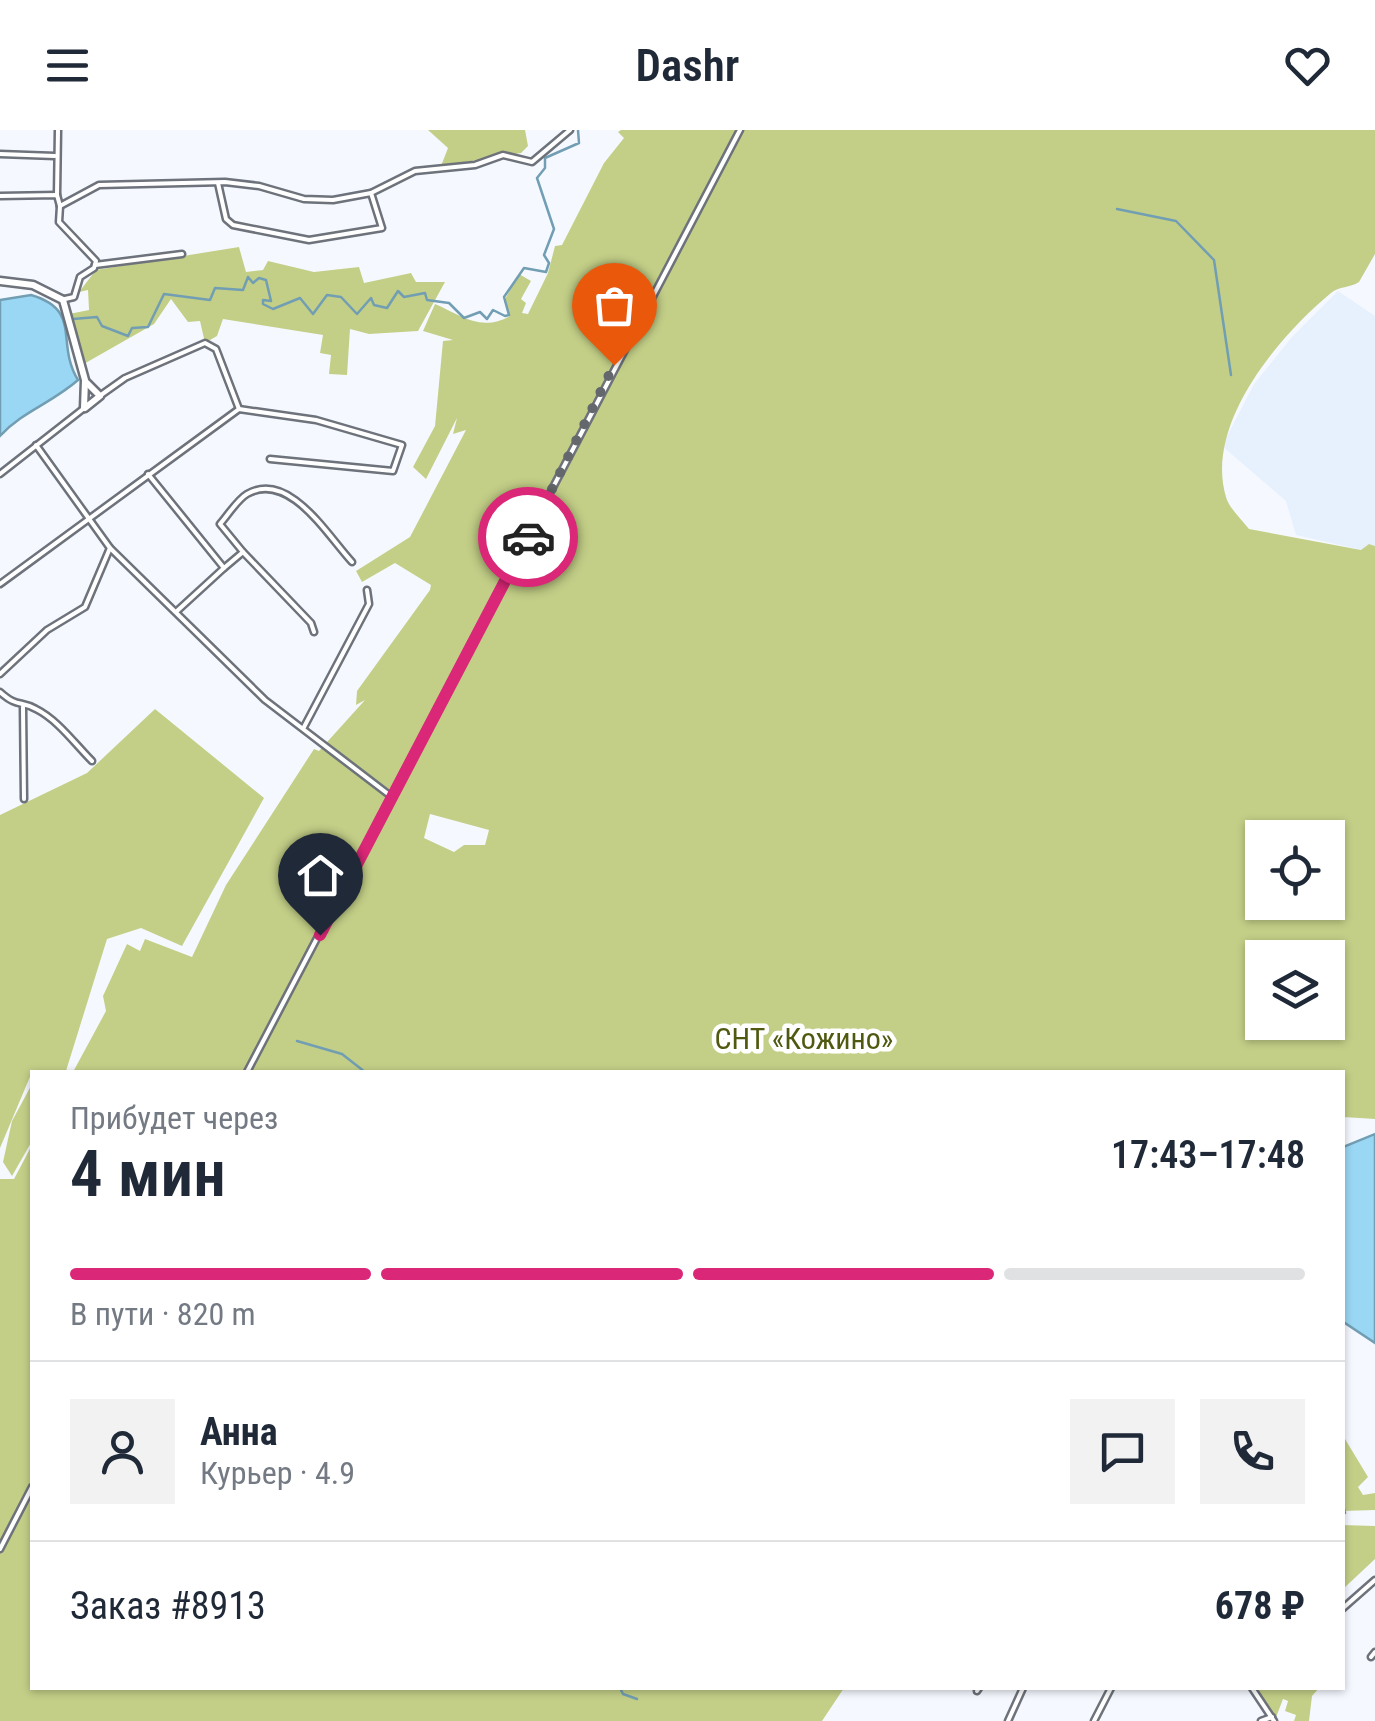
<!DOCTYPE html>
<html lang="ru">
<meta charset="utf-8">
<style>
body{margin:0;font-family:"Roboto Condensed",sans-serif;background:#f2f2f3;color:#1f2937;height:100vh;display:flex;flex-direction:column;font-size:38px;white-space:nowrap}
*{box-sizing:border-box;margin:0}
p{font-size:32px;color:#747a83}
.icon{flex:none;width:55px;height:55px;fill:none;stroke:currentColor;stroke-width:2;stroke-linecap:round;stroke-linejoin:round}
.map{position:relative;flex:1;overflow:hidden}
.side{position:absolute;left:30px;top:940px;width:1315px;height:620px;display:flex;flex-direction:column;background:#fff;border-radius:0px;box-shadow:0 2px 8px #0004}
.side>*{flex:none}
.fabs{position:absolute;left:1245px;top:690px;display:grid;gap:20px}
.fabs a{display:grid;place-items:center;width:100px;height:100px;border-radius:0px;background:#fff;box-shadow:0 2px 8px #0004;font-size:50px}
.pin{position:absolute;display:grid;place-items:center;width:85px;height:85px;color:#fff;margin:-102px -42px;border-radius:50% 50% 50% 0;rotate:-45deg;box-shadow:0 0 10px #0007}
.pin .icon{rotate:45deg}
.courier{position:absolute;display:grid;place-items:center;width:100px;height:100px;margin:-50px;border:8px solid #db2777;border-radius:50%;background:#fff;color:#222;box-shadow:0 2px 12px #0007}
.head em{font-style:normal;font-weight:600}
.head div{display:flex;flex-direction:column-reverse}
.head{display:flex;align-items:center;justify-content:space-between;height:170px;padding:0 40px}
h1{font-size:65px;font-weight:600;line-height:75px}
.bar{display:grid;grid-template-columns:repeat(4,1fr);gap:15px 10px;align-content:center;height:120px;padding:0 40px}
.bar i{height:12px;border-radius:8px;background:#e0e1e3}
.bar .on{background:#db2777}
.bar p{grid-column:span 4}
.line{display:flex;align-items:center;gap:25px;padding:0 40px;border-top:2px solid #e0e1e3}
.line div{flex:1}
.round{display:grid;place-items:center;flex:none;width:105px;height:105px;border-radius:0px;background:#f2f2f3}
header{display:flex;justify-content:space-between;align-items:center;height:130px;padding:0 40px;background:#fff;font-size:45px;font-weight:600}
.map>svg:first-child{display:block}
</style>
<header><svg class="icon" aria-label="menu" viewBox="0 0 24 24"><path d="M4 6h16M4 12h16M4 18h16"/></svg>Dashr<svg class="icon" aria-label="heart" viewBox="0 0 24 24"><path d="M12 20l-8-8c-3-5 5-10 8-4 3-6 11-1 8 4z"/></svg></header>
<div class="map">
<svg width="1375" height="1591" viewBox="0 0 1375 1591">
<rect width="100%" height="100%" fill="#f5f9ff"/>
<!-- built -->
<polygon fill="#e7f0fd" points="1338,161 1375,186 1375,416 1369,414 1362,420 1296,405 1286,371 1222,316 1254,254 1292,207"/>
<!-- green -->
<g fill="#c3cf87" fill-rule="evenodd">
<polygon points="428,0 525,0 528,16 521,23 441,36 448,18"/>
<path d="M621 0H1375V124L1359 152C1350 158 1339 156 1331 163 1279 206 1204 294 1226 367 1229 378 1242 390 1249 399L1361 420 1369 414 1375 416V989L1343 987 1342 942H73L106 881 103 866 127 814 140 821 145 809 192 827 226 755 314 619 319 621 365 570 356 575 357 561 430 460 431 455 395 433 362 452 356 441 410 407 466 300 453 304 457 288 426 349 413 337 435 296 443 211 453 210 423 201 435 174C459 184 480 203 510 186L504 171 519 144 531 151 521 169 526 173 522 183 528 184 548 143 555 116 562 115 604 33 624 8 618 2ZM430 684 489 700 485 715H464L454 722 424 708ZM1262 708H1328V772H1262ZM1262 828H1328V892H1262Z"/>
<polygon points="239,117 246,142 263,140 268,131 314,142 359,137 364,153 411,143 416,152 445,152 418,201 369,204 350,199 347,245 329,244 331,225 320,223 323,205 223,189 217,206 205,213 200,191 188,192 171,169 154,194 82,235 69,184 89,180 88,160 79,162 96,140"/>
<polygon points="155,579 264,668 182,816 141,798 107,809 66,941 32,942 0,1018 0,685 87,643"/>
<polygon points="32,954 32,1011 12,1046 3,1032 12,991"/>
<polygon points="32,1015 32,1558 844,1558 822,1591 0,1591 0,1049 14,1049"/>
<polygon points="1342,1304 1368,1347 1358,1357 1363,1365 1375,1363 1375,1380 1343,1381"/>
<polygon points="1342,1395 1375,1396 1375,1429 1343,1459"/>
<polygon points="1255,1558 1319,1558 1312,1566 1309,1591 1294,1591 1296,1585 1285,1581 1288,1571 1283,1569 1275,1590"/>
</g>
<!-- water -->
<g fill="#99d7f4" stroke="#729eb3" stroke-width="2.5">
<path d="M31 165C83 180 55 213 78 250 52 273 23 281 0 306V170Z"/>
<polygon points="1375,1004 1375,1213 1342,1191 1343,1017"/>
</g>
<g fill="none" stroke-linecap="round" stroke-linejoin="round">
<!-- stream -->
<g stroke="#729eb3" stroke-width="2.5">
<polyline points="1117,79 1176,91 1214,130 1231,245"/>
<polyline points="73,189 97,187 102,196 128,206 132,198 148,197 164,164 210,170 215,158 243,160 248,147 253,153 259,148 266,150 271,171 263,170 263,174 273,179 300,168 313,184 327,165 341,167 357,184 371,168 374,175 387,178 398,161 404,167 425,163 427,170 449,173 464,188 480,182 487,189 493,180 505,186 509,185 504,167 524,138 546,142 549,133 544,125 554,99 537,48 545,38 545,28 579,13 578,0"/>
<polyline points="297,911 342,924 365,942"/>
<polyline points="1342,1370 1345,1383"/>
<polyline points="620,1558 623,1564 637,1569"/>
</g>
<defs>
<g id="minor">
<polyline points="0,24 55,26"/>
<polyline points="218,53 226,89 233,95 309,110 382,98 371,63"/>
<polyline points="57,65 58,0"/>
<polyline points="0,66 57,65 60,76"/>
<polyline points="60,76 99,55 225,52 259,56 304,69 333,70 371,63 415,41 475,35 503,25 532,32 570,0"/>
<polyline points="60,76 59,92 96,131 94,138 80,147 74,167 65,169"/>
<polyline points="95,135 182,124"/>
<polyline points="101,265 125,248 205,213 216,219 239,279 316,290 402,315 393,341 270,329"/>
<polyline points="36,315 110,418 265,570 392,667"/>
<polyline points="0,344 83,279"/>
<polyline points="148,344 224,438 177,481"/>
<polyline points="243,422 311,493 314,502"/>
<path d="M224 438 243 422 220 394C228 385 237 370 247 364 289 340 327 405 352 432"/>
<polyline points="0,454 239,279"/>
<polyline points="0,544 47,500 85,477 110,418"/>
<path d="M0 562C18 578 20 570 36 579 58 590 75 614 92 631"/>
<polyline points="23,577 24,669"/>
<polyline points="304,597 369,474 367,460"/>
<polyline points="247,942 740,0"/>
<polyline points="0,1419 32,1357"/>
<polyline points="1342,1479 1375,1450"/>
<polyline points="1371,1527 1375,1522"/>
<polyline points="1252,1558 1274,1591"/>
<polyline points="977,1561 979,1558"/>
<polyline points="1008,1591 1023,1558"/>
<polyline points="1094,1591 1111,1558"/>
<polyline points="1261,1591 1272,1587"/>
</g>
<g id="tertiary">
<polyline points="0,151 33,155 63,170 85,250 84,278"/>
<polyline points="85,278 100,266 87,253"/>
</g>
</defs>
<!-- minor casing -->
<use href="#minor" stroke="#6d727b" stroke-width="9"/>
<!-- tertiary casing -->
<use href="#tertiary" stroke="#6d727b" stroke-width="11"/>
<!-- minor -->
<use href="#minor" stroke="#fff" stroke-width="4"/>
<!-- tertiary -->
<use href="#tertiary" stroke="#fff" stroke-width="6"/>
</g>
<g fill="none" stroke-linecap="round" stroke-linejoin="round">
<!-- done -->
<polyline stroke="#64676b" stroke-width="10" stroke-dasharray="0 18" points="528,407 614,235"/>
<!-- route -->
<polyline stroke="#db2777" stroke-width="12" points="320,805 528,407"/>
</g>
<g text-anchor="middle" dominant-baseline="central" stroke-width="9" stroke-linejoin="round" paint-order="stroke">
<!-- park labels -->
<g font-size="30" fill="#515911" stroke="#fff">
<text x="804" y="908">СНТ «Кожино»</text>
</g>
</g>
</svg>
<div class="fabs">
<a><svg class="icon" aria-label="locate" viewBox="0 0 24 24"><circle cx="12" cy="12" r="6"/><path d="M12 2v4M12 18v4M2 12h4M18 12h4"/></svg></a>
<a><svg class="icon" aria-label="layers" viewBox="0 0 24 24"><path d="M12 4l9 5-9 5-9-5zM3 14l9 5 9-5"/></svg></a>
</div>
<div class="pin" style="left:614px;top:235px;background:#ea580c"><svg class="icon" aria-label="bag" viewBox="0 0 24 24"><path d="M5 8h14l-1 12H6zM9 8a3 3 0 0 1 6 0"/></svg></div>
<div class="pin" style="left:320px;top:805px;background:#1f2937"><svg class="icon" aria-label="home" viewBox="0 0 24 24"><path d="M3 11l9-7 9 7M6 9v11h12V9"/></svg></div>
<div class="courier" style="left:528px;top:407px"><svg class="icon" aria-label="car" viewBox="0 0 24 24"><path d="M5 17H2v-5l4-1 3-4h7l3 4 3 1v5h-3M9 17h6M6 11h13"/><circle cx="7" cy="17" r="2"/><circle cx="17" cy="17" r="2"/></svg></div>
<section class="side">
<div class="head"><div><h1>4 мин</h1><p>Прибудет через</p></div><em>17:43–17:48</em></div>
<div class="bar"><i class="on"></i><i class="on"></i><i class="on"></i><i></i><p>В пути · 820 m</p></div>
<div class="line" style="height:180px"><a class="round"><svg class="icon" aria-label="person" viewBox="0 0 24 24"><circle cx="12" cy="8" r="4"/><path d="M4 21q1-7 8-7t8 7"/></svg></a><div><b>Анна</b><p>Курьер · 4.9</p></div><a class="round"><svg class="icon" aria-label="chat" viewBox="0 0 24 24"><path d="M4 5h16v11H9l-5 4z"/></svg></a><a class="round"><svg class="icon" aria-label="phone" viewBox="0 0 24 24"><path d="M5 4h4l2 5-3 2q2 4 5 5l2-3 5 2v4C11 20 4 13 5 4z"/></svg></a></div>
<div class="line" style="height:130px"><div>Заказ #8913</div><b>678 ₽</b></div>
</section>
</div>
